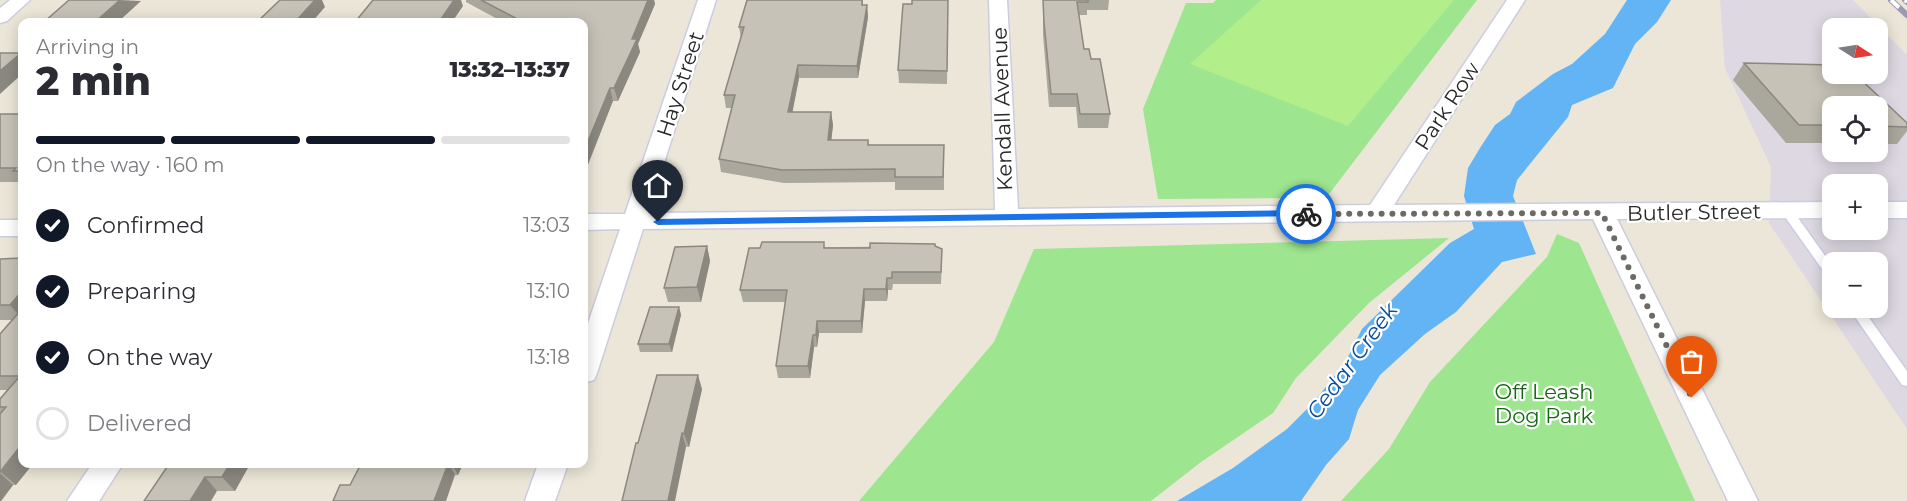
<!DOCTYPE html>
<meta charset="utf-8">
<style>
body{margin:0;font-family:Montserrat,sans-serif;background:#f7f7f7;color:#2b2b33;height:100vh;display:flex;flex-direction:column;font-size:22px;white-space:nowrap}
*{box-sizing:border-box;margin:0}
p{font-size:20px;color:#7c7c81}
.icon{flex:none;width:33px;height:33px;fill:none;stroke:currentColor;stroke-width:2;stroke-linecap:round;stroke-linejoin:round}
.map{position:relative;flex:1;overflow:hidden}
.panel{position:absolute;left:18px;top:18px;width:570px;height:450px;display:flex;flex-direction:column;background:#fff;border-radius:12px;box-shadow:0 3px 15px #0003}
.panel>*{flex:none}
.needle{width:39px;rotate:102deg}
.fabs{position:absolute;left:1822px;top:18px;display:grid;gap:12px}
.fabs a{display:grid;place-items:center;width:66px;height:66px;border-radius:12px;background:#fff;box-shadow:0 3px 15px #0003;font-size:30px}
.pin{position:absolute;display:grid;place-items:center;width:51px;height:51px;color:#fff;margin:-62px -26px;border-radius:50% 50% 50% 0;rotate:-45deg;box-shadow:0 0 6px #0007}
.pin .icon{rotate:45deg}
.courier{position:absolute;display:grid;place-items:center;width:60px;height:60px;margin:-30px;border:4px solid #1a73e8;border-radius:50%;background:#fff;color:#222;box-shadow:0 2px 8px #0007}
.overview em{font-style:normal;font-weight:800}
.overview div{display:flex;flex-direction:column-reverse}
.overview{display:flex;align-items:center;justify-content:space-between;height:102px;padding:0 18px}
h1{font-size:39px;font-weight:800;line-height:45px}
.bar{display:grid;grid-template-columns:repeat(4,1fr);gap:9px 6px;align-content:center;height:72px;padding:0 18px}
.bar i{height:8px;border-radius:4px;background:#e1e1e2}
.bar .on{background:#111827}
.bar p{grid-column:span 4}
ol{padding:0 18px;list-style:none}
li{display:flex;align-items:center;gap:18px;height:66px}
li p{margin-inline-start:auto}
li .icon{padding:6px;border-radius:50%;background:#111827;color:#fff;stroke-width:4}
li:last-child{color:#7c7c81}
li i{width:33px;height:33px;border:3px solid #e1e1e2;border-radius:50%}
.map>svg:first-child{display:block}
</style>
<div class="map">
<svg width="1907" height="501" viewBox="0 0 1907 501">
<rect width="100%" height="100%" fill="#ebe6d7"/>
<!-- industrial -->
<path fill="#ddd8e2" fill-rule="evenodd" d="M1720 0H1853L1907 55V429L1769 223 1771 167 1725 68ZM1833 28H1878V74H1833ZM1833 106H1878V152H1833ZM1833 184H1878V230H1833ZM1833 262H1878V308H1833Z"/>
<!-- green -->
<g fill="#9de58f">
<polygon points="1216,0 1477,0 1326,198 1158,199 1143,109 1186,3 1213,3"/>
<polygon points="1557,234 1579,243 1695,501 1341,501 1389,449 1430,382 1547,257"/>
<polygon points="1449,238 1369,303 1296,378 1273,413 1201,462 1151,501 859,501 994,342 1034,249"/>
</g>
<!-- pitch -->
<polygon fill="#b2ee8a" points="1261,0 1454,0 1348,126 1190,64"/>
<!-- water -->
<polygon fill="#62b4f5" points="1627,0 1671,0 1657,22 1635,44 1613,88 1572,105 1568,117 1517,180 1513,196 1536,254 1502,262 1456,312 1425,334 1380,375 1358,410 1349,439 1326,465 1301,501 1177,501 1233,468 1287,429 1314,402 1346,361 1362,329 1450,243 1474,229 1464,196 1468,168 1480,148 1495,125 1510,114 1516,102 1553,74 1572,64 1605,34"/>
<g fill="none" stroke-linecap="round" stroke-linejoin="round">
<defs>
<g id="service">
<polygon points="1787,207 1791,208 1833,267 1833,280 1829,279 1783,214 1781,211 1783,208"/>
<polygon points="1849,308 1862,308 1907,371 1907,386 1902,385"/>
</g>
<g id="minor">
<polygon points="10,0 30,0 7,21 0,23 0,8"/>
<polygon points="698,0 716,0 648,213 995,210 989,0 1007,0 1018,209 1370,205 1507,0 1525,0 1394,205 1833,202 1833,218 1617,219 1758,501 1728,501 1593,219 643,229 597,373 594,380 584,383 584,335 620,229 584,230 584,214 625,214"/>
<rect x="1878" y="202" width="29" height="16"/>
<rect x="0" y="220" width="22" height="16"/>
<polygon points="92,464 123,464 99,501 67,501"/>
<polygon points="538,464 568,464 555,501 525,501"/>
</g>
</defs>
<!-- service casing -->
<use href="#service" stroke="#cccce1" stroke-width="3"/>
<!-- minor casing -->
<use href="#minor" stroke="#cccce1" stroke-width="3"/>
<!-- service -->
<use href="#service" fill="#fff" fill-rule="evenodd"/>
<!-- minor -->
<use href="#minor" fill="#fff" fill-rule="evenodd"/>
<defs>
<g id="rail">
<polyline points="1891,0 1907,15"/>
<polyline points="1905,0 1907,2"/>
</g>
</defs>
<!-- rail casing -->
<use href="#rail" stroke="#9b9ab3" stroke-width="6"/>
<!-- rail -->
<use href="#rail" stroke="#fff" stroke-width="4" stroke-dasharray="11" stroke-linecap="butt"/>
</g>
<!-- wall -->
<g fill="#aaa79d">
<polygon points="466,0 654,0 655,4 638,44 640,52 618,101 613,101 584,22 503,22 466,2"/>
<polygon points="863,0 863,5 867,5 868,17 858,78 799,78 792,112 831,112 833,125 831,140 868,140 869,145 944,145 944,190 895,190 895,182 784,183 721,172 719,159 732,108 726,108 724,95 741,38 739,27"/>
<polygon points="948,0 947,84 899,83 898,70 912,4"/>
<polygon points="1043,0 1109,0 1108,10 1087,10 1087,15 1079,15 1084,49 1091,59 1110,114 1108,128 1078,128 1076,107 1049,107 1043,35"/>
<polygon points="1744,63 1833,65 1833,74 1855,74 1907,123 1907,131 1897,144 1878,144 1878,106 1833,106 1833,143 1786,143 1733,80"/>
<polygon points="0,114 22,114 22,183 21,182 0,182"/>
<polygon points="707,246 710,261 701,302 668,302 664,288"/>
<polygon points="935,246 942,261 941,284 893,284 892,290 888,290 887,301 865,301 862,333 819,333 817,347 814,347 810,378 778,378 776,366 785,302 743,302 740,290 760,248"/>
<polygon points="22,258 16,485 13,485 1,501 0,501 0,399 7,390 0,390 0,334 13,320 0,320 0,259"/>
<polygon points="679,307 681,315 672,352 640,352 638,344"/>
<polygon points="702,389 689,447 638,443"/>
<polygon points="169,464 250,464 235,491 217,491"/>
<polygon points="361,464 463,464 458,475 350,485"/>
</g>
<!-- shaded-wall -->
<g fill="#8b8880">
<polygon points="120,0 141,1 118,22 95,22"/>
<polygon points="315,0 322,0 325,7 312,22 295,22"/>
<polygon points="454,0 461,0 463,6 452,22 439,22"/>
<polygon points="648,0 654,0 655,4 638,44 640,52 618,101 614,88 632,39"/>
<polygon points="867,5 868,17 858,78 857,66"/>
<polygon points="21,53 22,55 22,74 0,94 0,71"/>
<polygon points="798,65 799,78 790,125 788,112"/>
<polygon points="610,88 613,101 584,175 584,151"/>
<polygon points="831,112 833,125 830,153 828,140"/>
<polygon points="707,246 710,261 701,302 697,287"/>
<polygon points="887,278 888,290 887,301 886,289"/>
<polygon points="864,289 865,301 862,333 861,321"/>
<polygon points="22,291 22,319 10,305"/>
<polygon points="679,307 681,315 672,352 669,344"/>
<polygon points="817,321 819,333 817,347 816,335"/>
<polygon points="813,335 814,347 810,378 808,366"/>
<polygon points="698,375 702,389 689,447 684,434"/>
<polygon points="682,433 686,447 675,501 668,501"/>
<polygon points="22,444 22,464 33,464 16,485 1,472"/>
<polygon points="230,464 250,464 235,491 222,477"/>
<polygon points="448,464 449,464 455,475 446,501 434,501"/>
<polygon points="452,464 463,464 458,475"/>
<polygon points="0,473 13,485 1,501 0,501"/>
<polygon points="205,477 217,491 211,501 190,501"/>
</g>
<!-- building -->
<g fill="#c6c2b7" stroke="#8b8880" stroke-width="1.5">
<polygon points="69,0 120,0 95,22 44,22"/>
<polygon points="280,0 315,0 295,22 257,22"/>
<polygon points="373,0 454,0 439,22 355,22"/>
<polygon points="481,0 648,0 632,39 637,39 614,88 610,88 584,151 584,22 523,22"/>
<polygon points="747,0 862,0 862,5 867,5 857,66 798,65 788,112 831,112 828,140 868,140 868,145 944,145 943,177 895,177 895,169 782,170 719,159 735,95 724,95 744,27 739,27"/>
<polygon points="912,0 948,0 947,71 898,70 903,4 912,4"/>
<polygon points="1043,0 1088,0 1088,2 1077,2 1084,49 1089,49 1091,59 1100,59 1110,114 1080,114 1077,94 1051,94 1044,22"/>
<polygon points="0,53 21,53 0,71"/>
<polygon points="1744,63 1833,65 1833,74 1855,74 1907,123 1907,127 1878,126 1878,106 1833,106 1833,125 1799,125"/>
<polygon points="0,114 22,114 22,171 13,171 16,168 0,168"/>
<polygon points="762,242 824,242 824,248 870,248 870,243 935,244 935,246 942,249 941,272 892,272 892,278 887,278 886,289 864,289 861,321 817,321 816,335 813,335 808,366 776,366 787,290 740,290 749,248 760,248"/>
<polygon points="707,246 697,287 664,288 675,247"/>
<polygon points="22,258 22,291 10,305 0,305 0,259"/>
<polygon points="650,307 679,307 669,344 638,344"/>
<polygon points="22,309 22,444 0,472 0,414 6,407 0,407 0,399 20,376 0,376 0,334"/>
<polygon points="657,375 698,375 684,434 682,433 668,501 622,501 636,443 638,443"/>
<polygon points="169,464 230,464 222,477 205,477 190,501 144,501"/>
<polygon points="361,464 448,464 434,501 333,501 340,485 350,485"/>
</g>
<!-- route -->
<polygon fill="#1a73e8" points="1306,210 1311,214 1309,216 658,225 653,222 658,219"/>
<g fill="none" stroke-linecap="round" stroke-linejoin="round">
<!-- done -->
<polyline stroke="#6c6a65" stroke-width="6" stroke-dasharray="0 10.8" points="1306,214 1602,213 1692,398"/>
</g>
<g text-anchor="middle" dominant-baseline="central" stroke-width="4.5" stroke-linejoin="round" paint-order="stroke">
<!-- street labels -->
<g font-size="21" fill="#272727" stroke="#fff">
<text transform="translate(680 84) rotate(-72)">Hay Street</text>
<text transform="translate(1447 106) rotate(-57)">Park Row</text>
<text transform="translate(1002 109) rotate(-92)">Kendall Avenue</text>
<text transform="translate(1694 212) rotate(-1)">Butler Street</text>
</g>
<!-- park labels -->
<g font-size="21" fill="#176615" stroke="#fff">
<text x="1544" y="391">Off Leash<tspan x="1544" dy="24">Dog Park</tspan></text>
</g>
<!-- water labels -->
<g font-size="22" font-style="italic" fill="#064d9c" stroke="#fff">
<text transform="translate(1352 361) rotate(-54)">Cedar Creek</text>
</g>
</g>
</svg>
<div class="fabs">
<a><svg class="needle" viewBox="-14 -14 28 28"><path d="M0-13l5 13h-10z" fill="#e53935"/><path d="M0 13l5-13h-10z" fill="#7c7c81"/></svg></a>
<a><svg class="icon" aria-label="locate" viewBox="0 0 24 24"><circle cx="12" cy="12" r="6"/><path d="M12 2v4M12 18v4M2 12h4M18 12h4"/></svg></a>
<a>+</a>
<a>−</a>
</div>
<div class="pin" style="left:1692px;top:398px;background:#ea580c"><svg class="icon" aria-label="bag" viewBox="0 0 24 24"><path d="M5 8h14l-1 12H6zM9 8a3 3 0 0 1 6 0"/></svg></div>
<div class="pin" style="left:658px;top:222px;background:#1f2937"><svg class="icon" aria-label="home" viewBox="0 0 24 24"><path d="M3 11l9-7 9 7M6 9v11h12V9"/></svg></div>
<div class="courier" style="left:1306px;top:214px"><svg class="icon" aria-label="bike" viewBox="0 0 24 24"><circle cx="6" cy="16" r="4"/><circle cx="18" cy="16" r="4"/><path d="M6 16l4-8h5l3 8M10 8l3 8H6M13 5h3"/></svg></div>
<section class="panel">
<div class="overview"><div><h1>2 min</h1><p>Arriving in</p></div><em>13:32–13:37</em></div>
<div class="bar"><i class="on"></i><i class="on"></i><i class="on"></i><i></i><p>On the way · 160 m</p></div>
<ol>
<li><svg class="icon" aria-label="check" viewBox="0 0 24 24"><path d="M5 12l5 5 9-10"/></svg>Confirmed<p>13:03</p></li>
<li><svg class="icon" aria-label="check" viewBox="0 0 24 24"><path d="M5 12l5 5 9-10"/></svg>Preparing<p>13:10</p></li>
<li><svg class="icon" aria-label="check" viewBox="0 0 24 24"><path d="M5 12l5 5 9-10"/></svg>On the way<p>13:18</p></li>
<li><i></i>Delivered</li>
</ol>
</section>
</div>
